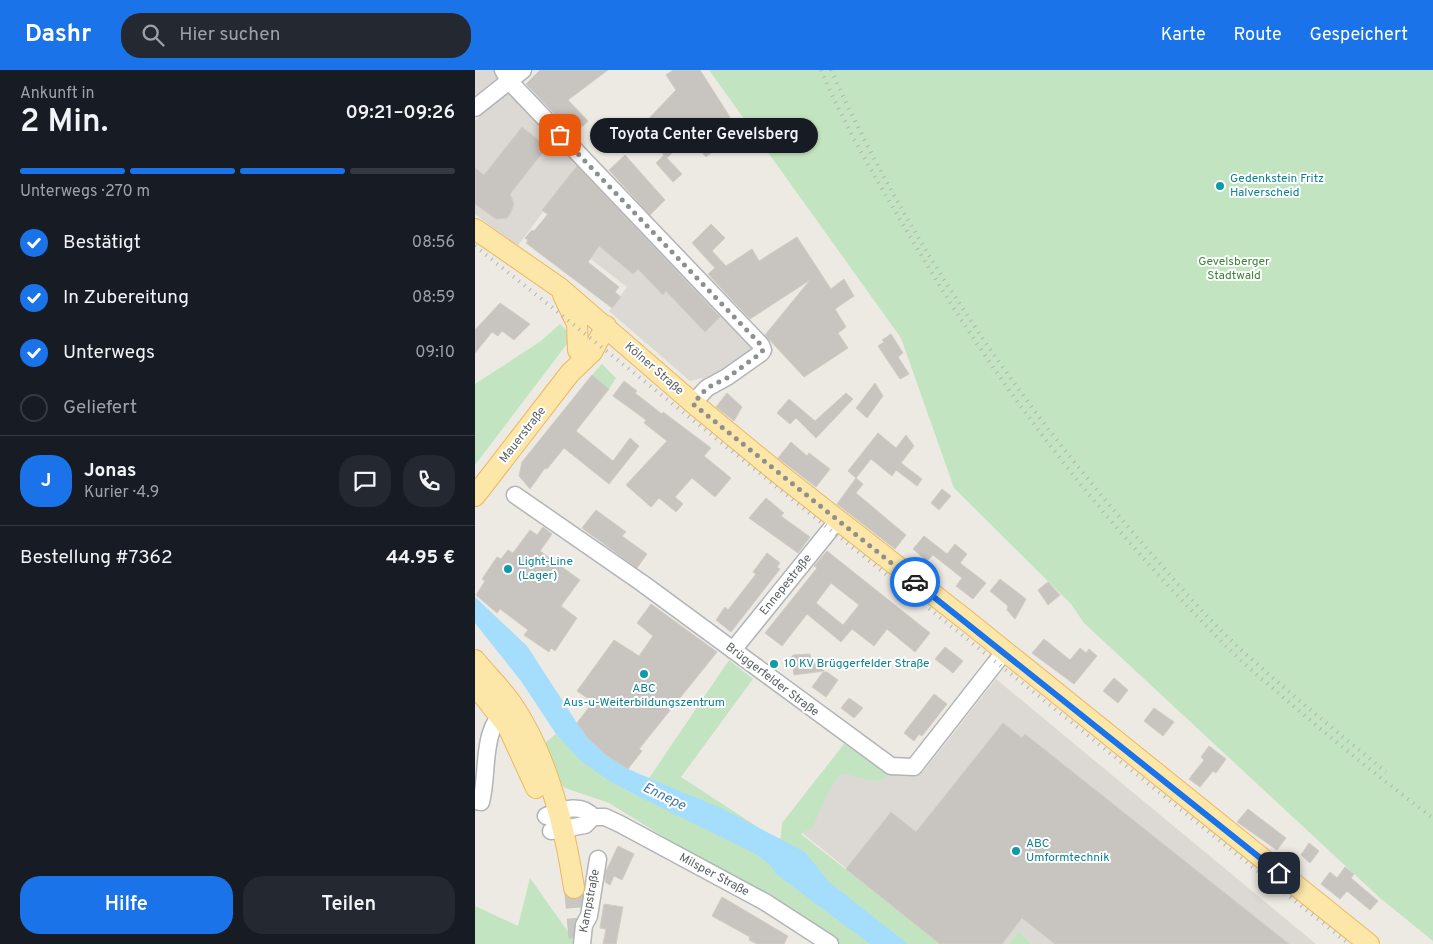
<!DOCTYPE html>
<html lang="de">
<meta charset="utf-8">
<style>
body{margin:0;font-family:Overpass,sans-serif;background:#242831;color:#f1f3f6;height:100vh;display:flex;flex-direction:column;font-size:19px;white-space:nowrap}
*{box-sizing:border-box;margin:0}
p{font-size:16px;color:#9ea1a6}
.icon{flex:none;width:28px;height:28px;fill:none;stroke:currentColor;stroke-width:2;stroke-linecap:round;stroke-linejoin:round}
.map{position:relative;flex:1;overflow:hidden}
.panel{display:flex;flex-direction:column;background:#171b24;width:475px}
.panel>*{flex:none}
.pin{position:absolute;display:grid;place-items:center;width:42px;height:42px;color:#fff;margin:-21px;border-radius:10px;box-shadow:0 2px 8px #0006}
.courier{position:absolute;display:grid;place-items:center;width:50px;height:50px;margin:-25px;border:4px solid #1a73e8;border-radius:50%;background:#fff;color:#222;box-shadow:0 1px 6px #0007}
.bubble{position:absolute;height:35px;border-radius:18px;background:#171b24;box-shadow:0 1px 4px #0004;font-size:16px;font-weight:600;line-height:35px;text-align:center}
.head em{font-style:normal;font-weight:600}
.head div{display:flex;flex-direction:column-reverse}
.head{display:flex;align-items:center;justify-content:space-between;height:85px;padding:0 20px}
h1{font-size:32px;font-weight:600;line-height:38px}
.bar{display:grid;grid-template-columns:repeat(4,1fr);gap:8px 5px;align-content:center;height:60px;padding:0 20px}
.bar i{height:6px;border-radius:4px;background:#363941}
.bar .selected{background:#1a73e8}
.bar p{grid-column:span 4}
.line{display:flex;align-items:center;gap:12px;padding:0 20px;border-top:1px solid #363941}
.line div{flex:1}
.round{display:grid;place-items:center;flex:none;width:52px;height:52px;border-radius:20px;background:#242831}
ol{padding:0 20px;list-style:none}
li{display:flex;align-items:center;gap:15px;height:55px}
li p{margin-inline-start:auto}
li .icon{padding:5px;border-radius:50%;background:#1a73e8;color:#fff;stroke-width:4}
li:last-child{color:#9ea1a6}
li i{width:28px;height:28px;border:2px solid #363941;border-radius:50%}
.primary-button{display:flex;gap:10px;margin-top:auto;padding:10px 20px}
.primary-button a{flex:1;height:58px;border-radius:20px;background:#1a73e8;color:#fff;font-size:20px;font-weight:600;line-height:58px;text-align:center}
.primary-button a+a{background:#242831;color:#f1f3f6}
header{display:flex;align-items:center;gap:30px;box-sizing:border-box;height:70px;padding:0 25px;background:#1a73e8;color:#fff}
header strong{font-size:24px}
nav{display:flex;gap:28px;margin-inline-start:auto;font-size:18px}
.search{width:350px;height:45px;background:#242831;display:flex;align-items:center;gap:12px;box-sizing:border-box;padding:0 18px;border-radius:20px;color:#9ea1a6;font-size:19px}
main{display:flex;flex:1;min-height:0}
.map>svg:first-child{display:block}
</style>
<header>
<strong>Dashr</strong>
<div class="search"><svg class="icon" aria-label="search" viewBox="0 0 24 24"><circle cx="10" cy="10" r="6"/><path d="M15 15l6 6"/></svg>Hier suchen</div>
<nav><a>Karte</a><a>Route</a><a>Gespeichert</a></nav>
</header>
<main>
<section class="panel">
<div class="head"><div><h1>2 Min.</h1><p>Ankunft in</p></div><em>09:21–09:26</em></div>
<div class="bar"><i class="selected"></i><i class="selected"></i><i class="selected"></i><i></i><p>Unterwegs · 270 m</p></div>
<ol>
<li><svg class="icon" aria-label="check" viewBox="0 0 24 24"><path d="M5 12l5 5 9-10"/></svg>Bestätigt<p>08:56</p></li>
<li><svg class="icon" aria-label="check" viewBox="0 0 24 24"><path d="M5 12l5 5 9-10"/></svg>In Zubereitung<p>08:59</p></li>
<li><svg class="icon" aria-label="check" viewBox="0 0 24 24"><path d="M5 12l5 5 9-10"/></svg>Unterwegs<p>09:10</p></li>
<li><i></i>Geliefert</li>
</ol>
<div class="line" style="height:90px"><b class="round" style="background:#1a73e8;color:#fff">J</b><div><b>Jonas</b><p>Kurier · 4.9</p></div><a class="round"><svg class="icon" aria-label="chat" viewBox="0 0 24 24"><path d="M4 5h16v11H9l-5 4z"/></svg></a><a class="round"><svg class="icon" aria-label="phone" viewBox="0 0 24 24"><path d="M5 4h4l2 5-3 2q2 4 5 5l2-3 5 2v4C11 20 4 13 5 4z"/></svg></a></div>
<div class="line" style="height:65px"><div>Bestellung #7362</div><b>44.95 €</b></div>
<div class="primary-button"><a>Hilfe</a><a>Teilen</a></div>
</section>
<div class="map">
<svg width="958" height="874" viewBox="0 0 958 874">
<rect width="100%" height="100%" fill="#edeae3"/>
<!-- industrial -->
<g fill="#dcd9d5">
<polygon points="0,0 21,0 25,7 0,27"/>
<polygon points="35,21 279,279 251,300 228,311 226,308 215,311 134,241 152,217 95,173 100,165 68,142 42,177 0,144 0,50"/>
<polygon points="521,609 841,874 557,874 544,861 533,874 465,874 315,753 369,674 415,704 448,702"/>
</g>
<!-- green -->
<g fill="#c3e4c0">
<polygon points="234,0 958,0 958,871 905,828 609,553 596,534 479,418 426,268"/>
<polygon points="85,254 92,261 95,270 0,395 0,314 66,271"/>
<polygon points="127,294 141,308 134,319 117,305"/>
<path d="M254 590 278 609 206 707 301 769 306 768 307 753 369 674 415 704C402 719 383 704 366 704L352 724 338 757 326 764 465 874H365L332 849 202 775 134 733 90 718 84 712 69 674 81 664C107 691 129 708 162 726Z"/>
<polygon points="55,808 99,870 98,874 0,874 0,836 43,856"/>
<polygon points="544,861 557,874 533,874"/>
</g>
<!-- water -->
<polygon fill="#a4defc" points="0,527 52,576 102,653 131,685 153,699 248,739 330,782 354,812 433,874 395,874 301,804 294,794 279,783 162,726 133,710 106,691 81,664 46,611 0,553"/>
<!-- building -->
<g fill="#c8c5c0" stroke="#d2cbc2" fill-rule="evenodd">
<polygon points="65,0 133,0 93,30 113,51 99,64 51,14"/>
<polygon points="198,0 225,0 255,47 236,64 245,75 231,87 213,66 192,88 164,59 201,20 191,5"/>
<polygon points="47,57 72,77 35,124 39,134 35,144 32,148 21,149 0,134 0,98 9,105"/>
<polygon points="150,85 190,130 175,145 134,100"/>
<polygon points="189,85 207,104 198,112 181,93"/>
<polygon points="102,96 245,247 230,262 191,221 188,225 163,199 158,204 124,176 113,192 144,217 140,222 146,227 137,238 51,173 53,170 50,168 57,160 59,161 73,144 67,140"/>
<polygon points="236,154 250,168 237,181 251,196 277,179 284,191 322,167 356,219 369,209 379,226 360,239 371,257 363,263 373,278 329,307 290,265 335,210 275,249 233,204 240,198 217,173"/>
<polygon points="25,233 55,254 39,270 27,261 23,266 17,262 0,283 0,260"/>
<polygon points="416,264 428,283 423,287 434,304 425,309 403,276 409,272 407,270"/>
<polygon points="117,305 134,319 101,361 138,391 155,368 164,376 134,414 89,378 72,399 70,398 55,419 44,406 47,392"/>
<polygon points="149,311 162,321 160,323 187,344 188,342 236,378 229,386 256,408 240,427 217,408 200,427 208,434 201,442 184,428 176,437 151,415 192,371 169,353 171,350 138,326"/>
<polygon points="400,313 408,326 392,348 381,338"/>
<polygon points="252,323 267,337 259,351 241,337"/>
<polygon points="371,323 378,329 341,368 321,348 315,354 302,343 314,329 340,351"/>
<polygon points="403,363 421,378 431,365 439,376 426,393 447,409 442,416 421,400 417,406 396,389 381,408 373,401"/>
<polygon points="316,372 332,386 334,383 355,399 341,417 303,388"/>
<polygon points="381,408 388,414 381,423 431,465 420,479 362,434"/>
<polygon points="467,419 476,426 464,440 456,433"/>
<polygon points="291,428 309,443 306,446 335,467 323,483 274,448"/>
<polygon points="121,440 151,462 147,466 172,484 162,498 107,458"/>
<polygon points="68,457 77,464 65,481 105,510 86,536 102,548 80,581 76,578 74,582 49,565 53,560 25,539 22,543 1,525 10,511 7,509 22,487 26,489 33,480 38,483 55,460 62,465"/>
<polygon points="449,466 472,484 480,474 492,484 485,493 511,513 498,529 481,516 487,508 458,485 452,491 438,479"/>
<path d="M352 481 455 563 440 582 412 559 399 576 377 559 366 572 332 544 307 576 290 563 342 498 339 496ZM356 513 384 535 368 555 341 533Z"/>
<polygon points="292,483 305,493 302,497 305,499 256,562 241,550 250,537 253,540 281,504 278,502"/>
<polygon points="525,509 551,529 540,549 532,540 533,536 515,521"/>
<polygon points="573,512 585,525 573,535 563,520"/>
<polygon points="176,534 242,582 164,679 167,681 153,699 131,685 113,668 102,653 118,632 102,621 139,570 164,586 178,566 162,553"/>
<polygon points="569,569 595,590 605,578 611,583 614,579 622,586 599,614 557,583"/>
<polygon points="470,577 488,591 478,603 460,589"/>
<polygon points="335,584 336,590 349,601 319,605 318,596 312,592 318,585"/>
<polygon points="348,602 352,602 363,610 351,627 337,617"/>
<polygon points="639,608 653,620 643,633 628,621"/>
<polygon points="459,624 472,634 447,666 444,664 439,671 429,663"/>
<polygon points="374,628 388,638 379,648 366,638"/>
<polygon points="679,638 699,652 688,666 669,651"/>
<polygon points="528,653 547,668 550,664 814,874 580,874 547,848 527,874 465,874 371,799 416,742 441,762"/>
<polygon points="734,676 751,689 741,703 738,701 725,717 714,709 729,690 726,687"/>
<polygon points="773,739 811,768 802,780 762,752"/>
<polygon points="834,773 844,781 835,793 826,785"/>
<polygon points="143,776 159,784 147,810 139,806 135,815 130,812 131,801"/>
<polygon points="870,797 879,804 876,808 903,831 895,840 872,821 865,829 846,814 855,802 862,808"/>
<polygon points="247,827 313,866 309,874 282,874 274,870 275,867 237,846"/>
<polygon points="129,834 148,837 141,874 128,874 131,859 125,858"/>
</g>
<g fill="none" stroke-linecap="round" stroke-linejoin="round">
<!-- major-tunnel -->
<polyline stroke="#c8c8c3" stroke-width="20" stroke-dasharray="20 10" stroke-linecap="butt" points="99,818 104,874"/>
<defs>
<g id="minor">
<polyline points="28,0 34,11 286,275 288,280 286,283 252,307 232,318 218,333"/>
<polyline points="0,38 48,0"/>
<polyline points="40,425 167,513 416,696 439,697 529,582"/>
<polyline points="258,580 363,450"/>
<path d="M0 731 6 732C14 702 5 658 33 638"/>
<path d="M71 746C87 740 106 732 118 747H130L145 754 290 832 355 874"/>
<polyline points="76,761 110,755 118,747"/>
<polyline points="107,874 109,855 114,846 123,789"/>
</g>
<g id="major">
<polyline points="0,159 85,218 218,333 303,403 491,550 894,874"/>
<polyline points="88,225 102,254 103,280"/>
<polyline points="0,426 95,303 117,282 131,256"/>
<path d="M0 590C12 605 26 618 37 634 72 685 90 758 99 818"/>
<polyline points="0,615 33,657 61,718"/>
</g>
</defs>
<!-- minor casing -->
<use href="#minor" stroke="#b1b4b8" stroke-width="19"/>
<!-- major casing -->
<use href="#major" stroke="#edb75d" stroke-width="22"/>
<!-- minor -->
<use href="#minor" stroke="#fff" stroke-width="16"/>
<!-- major -->
<use href="#major" stroke="#fce7a9" stroke-width="20"/>
<!-- rail -->
<g stroke="#b2b3b3" stroke-width="4" stroke-dasharray="1 6" stroke-linecap="butt">
<path d="M346 0C371 60 406 117 439 173 526 322 632 457 754 579 771 596 791 612 809 628 857 669 907 710 958 748"/>
<path d="M356 0C432 169 539 326 661 466 693 503 726 542 762 576 810 620 861 661 911 702"/>
<polyline points="0,176 874,874"/>
</g>
</g>
<g fill="none" stroke-linecap="round" stroke-linejoin="round">
<!-- done -->
<polyline stroke="#8e9090" stroke-width="5" stroke-dasharray="0 9" points="85,65 286,275 288,280 286,283 252,308 232,318 218,334 440,512"/>
<!-- route -->
<polyline stroke="#1a73e8" stroke-width="6" points="440,512 804,803"/>
</g>
<!-- markers -->
<g fill="#0f9aa8" stroke="#fff" stroke-width="2">
<circle cx="745" cy="116" r="5"/>
<circle cx="33" cy="499" r="5"/>
<circle cx="299" cy="594" r="5"/>
<circle cx="169" cy="604" r="5"/>
<circle cx="541" cy="781" r="5"/>
</g>
<g text-anchor="middle" dominant-baseline="central" stroke-width="4" stroke-linejoin="round" paint-order="stroke">
<!-- culture labels -->
<g font-size="12" fill="#0d838f" stroke="#fff" text-anchor="start">
<text x="755" y="109">Gedenkstein Fritz<tspan x="755" dy="14">Halverscheid</tspan></text>
<text x="43" y="492">Light-Line<tspan x="43" dy="14">(Lager)</tspan></text>
<text x="309" y="594">10 KV Brüggerfelder Straße</text>
<text x="169" y="619" text-anchor="middle">ABC<tspan x="169" dy="14">Aus-u-Weiterbildungszentrum</tspan></text>
<text x="551" y="774">ABC<tspan x="551" dy="14">Umformtechnik</tspan></text>
</g>
<!-- park labels -->
<g font-size="12" fill="#3c8538" stroke="#fff">
<text x="759" y="192">Gevelsberger<tspan x="759" dy="14">Stadtwald</tspan></text>
</g>
<!-- street labels -->
<g font-size="12" fill="#5b6063" stroke="#fff">
<text transform="translate(179 299) rotate(41)">Kölner Straße</text>
<text transform="translate(48 365) rotate(-52)">Mauerstraße</text>
<text transform="translate(311 515) rotate(-51)">Ennepestraße</text>
<text transform="translate(297 610) rotate(37)">Brüggerfelder Straße</text>
<text transform="translate(239 805) rotate(28)">Milsper Straße</text>
<text transform="translate(115 831) rotate(-79)">Kampstraße</text>
</g>
<!-- water labels -->
<g font-size="14" font-style="italic" fill="#3f7aa5" stroke="#fff">
<text transform="translate(189 727) rotate(26)">Ennepe</text>
</g>
</g>
</svg>
<div class="pin" style="left:85px;top:65px;background:#ea580c"><svg class="icon" aria-label="bag" viewBox="0 0 24 24"><path d="M5 8h14l-1 12H6zM9 8a3 3 0 0 1 6 0"/></svg></div>
<div class="pin" style="left:804px;top:803px;background:#1f2937"><svg class="icon" aria-label="home" viewBox="0 0 24 24"><path d="M3 11l9-7 9 7M6 9v11h12V9"/></svg></div>
<div class="courier" style="left:440px;top:512px"><svg class="icon" aria-label="car" viewBox="0 0 24 24"><path d="M5 17H2v-5l4-1 3-4h7l3 4 3 1v5h-3M9 17h6M6 11h13"/><circle cx="7" cy="17" r="2"/><circle cx="17" cy="17" r="2"/></svg></div>
<div class="bubble" style="left:115px;top:48px;width:228px">Toyota Center Gevelsberg</div>
</div>
</main>
